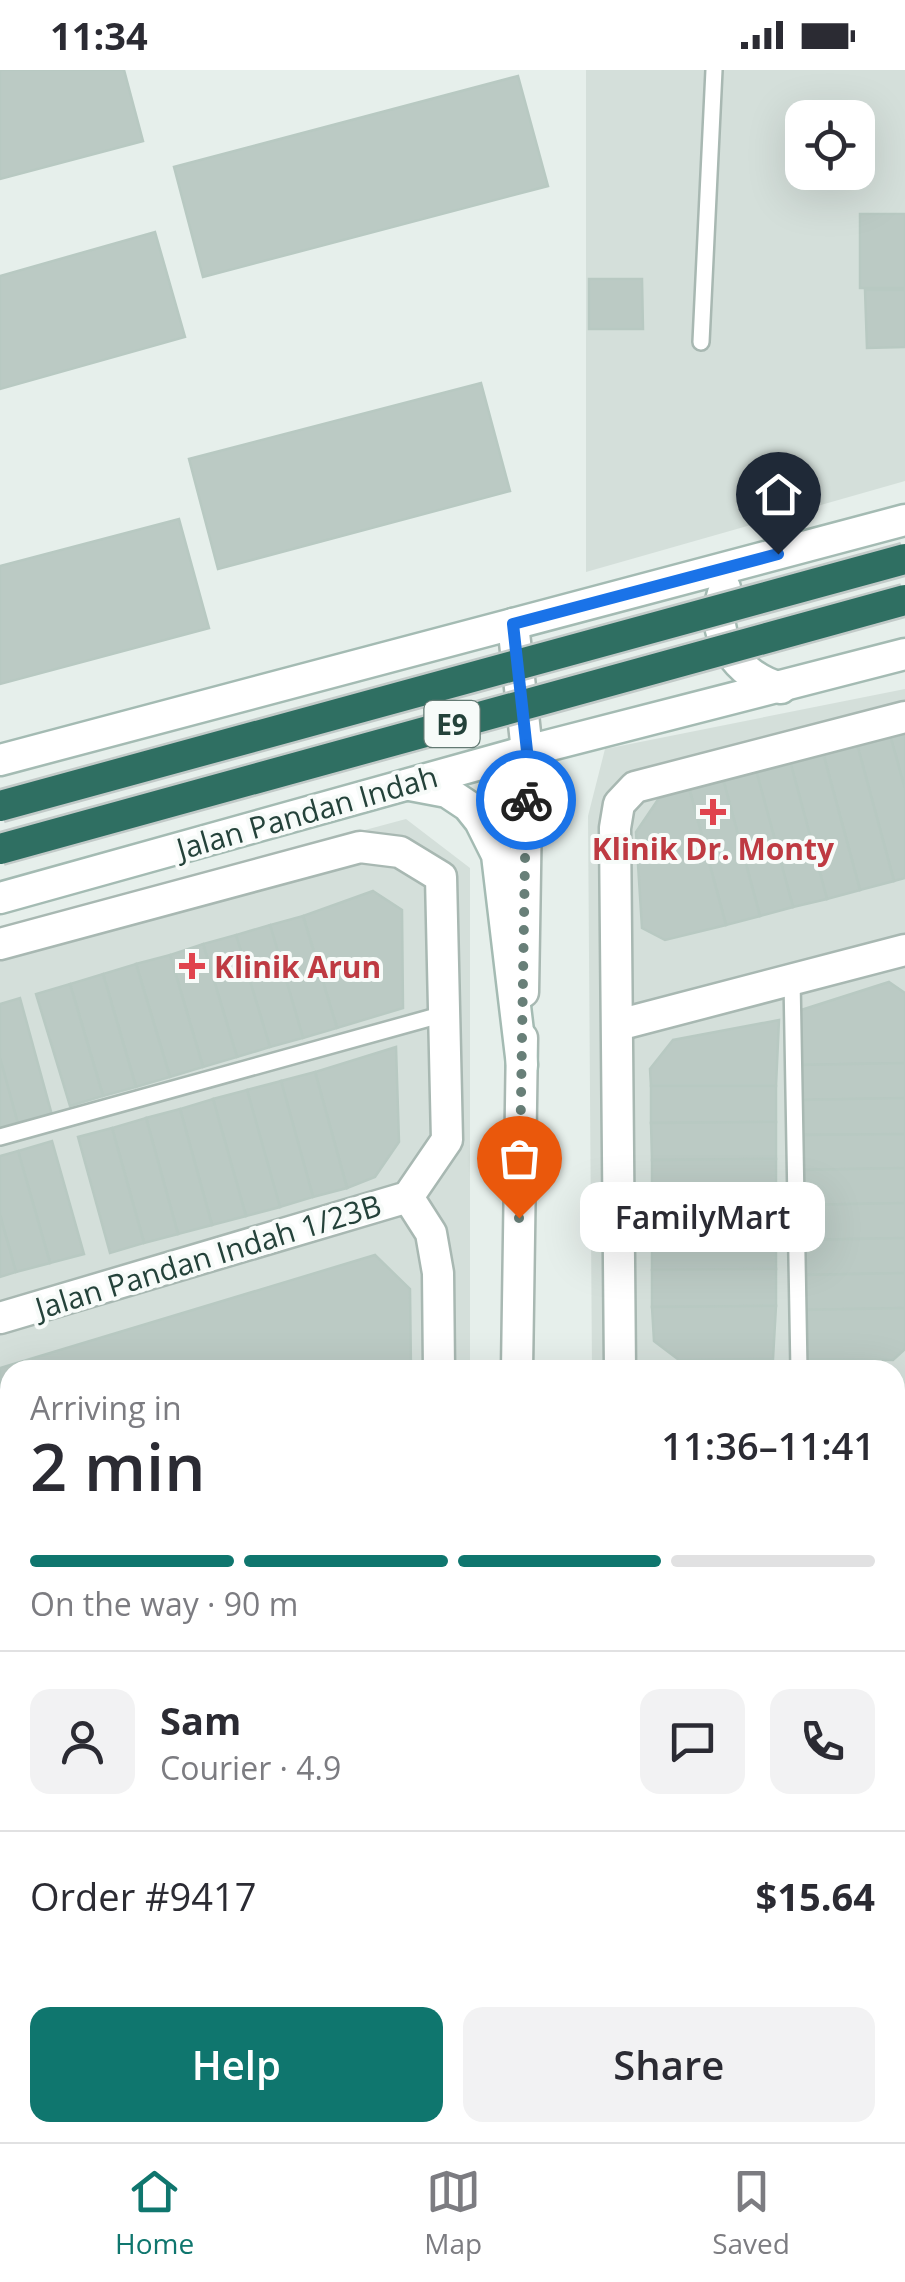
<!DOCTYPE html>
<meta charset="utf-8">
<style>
body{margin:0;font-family:"Open Sans",sans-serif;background:#f2f2f3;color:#2b2b33;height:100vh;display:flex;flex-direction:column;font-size:38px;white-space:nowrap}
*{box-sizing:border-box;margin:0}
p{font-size:32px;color:#7c7c81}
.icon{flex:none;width:55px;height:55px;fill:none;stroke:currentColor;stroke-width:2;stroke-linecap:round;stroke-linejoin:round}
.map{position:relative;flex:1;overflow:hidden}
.sheet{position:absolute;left:0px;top:1290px;width:905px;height:782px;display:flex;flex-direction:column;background:#fff;border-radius:30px 30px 0 0;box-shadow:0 10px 40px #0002}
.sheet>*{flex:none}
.controls{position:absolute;left:785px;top:30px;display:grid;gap:20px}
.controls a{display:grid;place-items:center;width:90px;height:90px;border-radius:20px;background:#fff;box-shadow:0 10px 40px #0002;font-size:50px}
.pin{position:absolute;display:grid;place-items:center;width:85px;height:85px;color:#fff;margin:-102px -42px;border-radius:50% 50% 50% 0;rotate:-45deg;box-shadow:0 0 10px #0007}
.pin .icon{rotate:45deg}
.courier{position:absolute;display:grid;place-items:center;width:100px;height:100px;margin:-50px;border:8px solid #1a73e8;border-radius:50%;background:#fff;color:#222;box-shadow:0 2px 12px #0007}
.bubble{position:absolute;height:70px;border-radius:20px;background:#fff;box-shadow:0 10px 40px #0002;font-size:32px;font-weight:600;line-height:70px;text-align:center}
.summary em{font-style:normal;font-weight:600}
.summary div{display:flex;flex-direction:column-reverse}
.summary{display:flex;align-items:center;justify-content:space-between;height:170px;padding:0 30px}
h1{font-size:65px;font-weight:600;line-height:75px}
.bar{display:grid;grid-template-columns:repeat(4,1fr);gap:15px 10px;align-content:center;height:120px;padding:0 30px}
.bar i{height:12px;border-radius:8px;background:#e1e1e2}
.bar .current{background:#0f766e}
.bar p{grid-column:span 4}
.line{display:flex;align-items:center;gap:25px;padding:0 30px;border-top:2px solid #e1e1e2}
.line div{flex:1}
.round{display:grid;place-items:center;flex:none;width:105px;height:105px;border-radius:20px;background:#f2f2f3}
.action{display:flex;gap:20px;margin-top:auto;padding:20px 30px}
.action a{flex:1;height:115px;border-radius:20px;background:#0f766e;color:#fff;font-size:40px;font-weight:600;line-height:115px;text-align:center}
.action a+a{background:#f2f2f3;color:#2b2b33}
.status{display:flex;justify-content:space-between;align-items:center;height:70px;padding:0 50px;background:#fff;direction:ltr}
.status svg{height:28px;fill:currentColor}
.menu{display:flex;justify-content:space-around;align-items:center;height:140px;border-top:2px solid #e1e1e2;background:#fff;font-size:28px;color:#7c7c81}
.menu a{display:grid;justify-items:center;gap:5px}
.menu .current{color:#0f766e}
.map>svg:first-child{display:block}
</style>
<div class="status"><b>11:34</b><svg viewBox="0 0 49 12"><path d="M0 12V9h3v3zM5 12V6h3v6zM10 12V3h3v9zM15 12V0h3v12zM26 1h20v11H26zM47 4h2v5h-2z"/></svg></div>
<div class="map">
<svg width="905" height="2072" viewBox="0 0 905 2072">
<rect width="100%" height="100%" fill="#e6efeb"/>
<!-- built -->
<g fill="#d4dfda" fill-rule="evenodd">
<path d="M586 0H905V411L586 502ZM802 48H858V102H802Z"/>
<polygon points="905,619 905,2072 599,2072 599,2062 895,2062 895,1300 592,1300 588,746 605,679"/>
<polygon points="406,749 470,798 470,1300 10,1300 10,2062 466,2062 466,2072 0,2072 0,858"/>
</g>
<!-- building -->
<g fill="#bbcac4" stroke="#b8c9c2" stroke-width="2.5">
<polygon points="0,0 124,0 143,71 0,109"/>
<polygon points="518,6 548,116 203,207 174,97"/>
<rect x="860" y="144" width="45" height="74"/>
<polygon points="155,162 185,267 0,319 0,206"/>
<polygon points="589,209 642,209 643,259 589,259"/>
<polygon points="865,220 905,220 905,277 867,278"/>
<polygon points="481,313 510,421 218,499 189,389"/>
<polygon points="179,449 209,558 0,614 0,496"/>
<polygon points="905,661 905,719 890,665"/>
<polygon points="890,665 905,719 905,808 894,811 857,674"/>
<polygon points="857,674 894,811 860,820 823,683"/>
<polygon points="823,683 860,820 827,829 790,691"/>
<polygon points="790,691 827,829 793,837 756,700"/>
<polygon points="756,700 793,837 760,846 723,709"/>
<polygon points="723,709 760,846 726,855 689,718"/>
<polygon points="689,718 726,855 665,870 642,858 636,762 659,728"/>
<polygon points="373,821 402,840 403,938 337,958 303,846"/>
<polygon points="303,846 337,958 303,968 270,855"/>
<polygon points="270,855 303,968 270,977 236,865"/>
<polygon points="236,865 270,977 237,987 203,874"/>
<polygon points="203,874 237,987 203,997 170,885"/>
<polygon points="170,885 203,997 170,1007 136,894"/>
<polygon points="136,894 170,1007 136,1017 103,904"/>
<polygon points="103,904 136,1017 103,1026 70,914"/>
<polygon points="889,912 905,923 905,993 797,995 798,941"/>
<polygon points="70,914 103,1026 70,1036 36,924"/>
<polygon points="20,928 52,1045 18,1054 0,988 0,934"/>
<polygon points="779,950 776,1016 651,1016 650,999 673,970"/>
<polygon points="396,977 399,1072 375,1107 347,1118 315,1002"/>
<polygon points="0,988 18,1054 0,1059"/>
<polygon points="905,993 905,1028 798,1030 797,995"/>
<polygon points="315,1002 347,1118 313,1127 281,1011"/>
<polygon points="281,1011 313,1127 280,1137 247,1020"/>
<polygon points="651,1016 776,1016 776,1052 651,1053"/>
<polygon points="247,1020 280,1137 246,1146 213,1029"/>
<polygon points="905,1028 905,1064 798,1065 798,1030"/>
<polygon points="213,1029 246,1146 212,1155 180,1039"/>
<polygon points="180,1039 212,1155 178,1164 146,1048"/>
<polygon points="146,1048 178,1164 144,1173 112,1058"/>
<polygon points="776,1052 776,1089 652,1090 651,1053"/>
<polygon points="112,1058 144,1173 110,1183 78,1067"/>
<polygon points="905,1064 905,1098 800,1100 798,1065"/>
<polygon points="52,1071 84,1184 50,1193 18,1081"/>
<polygon points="18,1081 50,1193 16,1202 0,1145 0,1086"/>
<polygon points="776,1089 776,1126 652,1127 652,1090"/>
<polygon points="905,1098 905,1133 800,1135 800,1100"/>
<polygon points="776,1126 776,1163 652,1163 652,1127"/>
<polygon points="905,1133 905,1168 801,1170 800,1135"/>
<polygon points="0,1145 16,1202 0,1207"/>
<polygon points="652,1163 776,1163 776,1199 652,1200"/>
<polygon points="905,1168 905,1203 801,1205 801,1170"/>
<polygon points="375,1185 410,1219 411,1300 10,1300 10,1443 0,1360 0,1298"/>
<polygon points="776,1199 776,1236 652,1237 652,1200"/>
<polygon points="905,1203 905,1238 802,1240 801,1205"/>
<polygon points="776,1236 773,1289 679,1290 654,1271 652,1237"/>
<polygon points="905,1238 905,1279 893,1290 801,1289 802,1240"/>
<rect x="895" y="1413" width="10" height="97"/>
<rect x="895" y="1547" width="10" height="103"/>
<polygon points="10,1728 10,1845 0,1846 0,1729"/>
<rect x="895" y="1751" width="10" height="98"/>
<polygon points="10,1870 10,1980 1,1871"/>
<polygon points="0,1871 10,1980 10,1998 0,1999"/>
<polygon points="895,1879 898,1879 900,1995 895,1995"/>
<polygon points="898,1879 905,1879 905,1995 900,1995"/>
<polygon points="271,2062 272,2072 241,2072 240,2064"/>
<polygon points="271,2062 303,2062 304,2072 272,2072"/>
<polygon points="303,2062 334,2062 335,2072 304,2072"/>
<polygon points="334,2062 383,2062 393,2072 335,2072"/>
<polygon points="240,2064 241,2072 209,2072 209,2067"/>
</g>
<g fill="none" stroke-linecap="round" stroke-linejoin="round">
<defs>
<g id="service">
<polyline points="701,272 714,0"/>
<polyline points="792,909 799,1300"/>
<polyline points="0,1067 444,944"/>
<polyline points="895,1518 905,1518"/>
<polyline points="0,1857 10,1856"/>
<polyline points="895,1862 905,1862"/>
<polyline points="105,2062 106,2072"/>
</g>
<g id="minor">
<polyline points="0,874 360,777 400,782 441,807 447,1070 408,1127 0,1248"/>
<polyline points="618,955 905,880"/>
<polyline points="408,1127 431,1163 438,1203 439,1300"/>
<polyline points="620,1300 615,758 619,734 635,717 905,647"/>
<polyline points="895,1347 905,1347"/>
<polyline points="0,1677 10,1676"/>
<polyline points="895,1682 905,1682"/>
<polyline points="0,2037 10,2037"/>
<polyline points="895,2049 905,2049"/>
<polyline points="0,2060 10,2060"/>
<polyline points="442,2062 442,2072"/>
<polyline points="626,2062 626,2072"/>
</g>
<g id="tertiary">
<polyline points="513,554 527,681 523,922"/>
<polyline points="517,1300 522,968"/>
<polyline points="519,2062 519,2072"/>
</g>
<g id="secondary">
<path d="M725 518C706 563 737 606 781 618"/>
<polyline points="0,690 905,450"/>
<polyline points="410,715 447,722 468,736 480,751 497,785 522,995"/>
<polyline points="0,828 527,681 905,584"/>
</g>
</defs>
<!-- service casing -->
<use href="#service" stroke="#a8b8b2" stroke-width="20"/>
<!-- minor casing -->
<use href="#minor" stroke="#a8b8b2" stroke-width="35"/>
<!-- tertiary casing -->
<use href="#tertiary" stroke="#a8b8b2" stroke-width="35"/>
<!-- secondary casing -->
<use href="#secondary" stroke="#a4bbb3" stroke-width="35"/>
<!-- service -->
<use href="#service" stroke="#fff" stroke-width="15"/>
<!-- minor -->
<use href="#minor" stroke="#fff" stroke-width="30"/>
<!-- tertiary -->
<use href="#tertiary" stroke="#fff" stroke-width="30"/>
<!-- secondary -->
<use href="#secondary" stroke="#fff" stroke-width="30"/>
<defs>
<g id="motorway-bridge">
<polyline points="0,736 905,489"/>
<polyline points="0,779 905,530"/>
</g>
</defs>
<!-- motorway-bridge casing -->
<use href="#motorway-bridge" stroke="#c2cac8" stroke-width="35" stroke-linecap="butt"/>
<!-- motorway-bridge -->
<use href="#motorway-bridge" stroke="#2f6f62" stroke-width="30"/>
</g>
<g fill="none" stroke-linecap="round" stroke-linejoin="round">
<!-- done -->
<polyline stroke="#687f78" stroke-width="10" stroke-dasharray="0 18" points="519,1148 526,730"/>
<!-- route -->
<polyline stroke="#1a73e8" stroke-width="12" points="526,730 527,681 513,554 778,484"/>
</g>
<!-- markers -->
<g fill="#e0444e" stroke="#f7fbf9" stroke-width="4">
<path d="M708 727h10v10h10v10h-10v10h-10v-10h-10v-10h10z"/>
<path d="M187 881h10v10h10v10h-10v10h-10v-10h-10v-10h10z"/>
</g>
<g text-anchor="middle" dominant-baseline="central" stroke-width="8" stroke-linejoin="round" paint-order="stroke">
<!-- shield labels -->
<rect fill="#f7fbf9" stroke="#637a73" stroke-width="2.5" x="424.5" y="631" width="55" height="46" rx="8"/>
<g font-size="28" font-weight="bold" fill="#24423a">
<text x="452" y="654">E9</text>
</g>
<!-- street labels -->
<g font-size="30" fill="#24423a" stroke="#f7fbf9">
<text transform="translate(307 742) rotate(-16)">Jalan Pandan Indah</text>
<text transform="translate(208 1186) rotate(-17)">Jalan Pandan Indah 1/23B</text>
</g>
<!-- health labels -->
<g font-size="30" font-weight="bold" fill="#be3a42" stroke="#f7fbf9">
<text x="713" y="778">Klinik Dr. Monty</text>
<text x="214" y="896" text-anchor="start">Klinik Arun</text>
</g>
</g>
</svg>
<div class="controls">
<a><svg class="icon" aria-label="locate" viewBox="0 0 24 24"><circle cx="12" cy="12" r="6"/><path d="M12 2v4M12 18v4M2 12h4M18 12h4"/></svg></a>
</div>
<div class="pin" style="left:519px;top:1148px;background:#ea580c"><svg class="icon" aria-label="bag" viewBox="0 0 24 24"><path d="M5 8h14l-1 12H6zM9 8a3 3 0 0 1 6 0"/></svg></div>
<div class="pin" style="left:778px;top:484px;background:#1f2937"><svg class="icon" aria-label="home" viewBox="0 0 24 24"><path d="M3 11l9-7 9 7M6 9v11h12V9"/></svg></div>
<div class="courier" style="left:526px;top:730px"><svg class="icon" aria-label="bike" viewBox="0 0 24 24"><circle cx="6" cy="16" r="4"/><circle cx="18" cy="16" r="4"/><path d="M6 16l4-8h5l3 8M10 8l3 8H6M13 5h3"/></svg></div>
<div class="bubble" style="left:580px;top:1112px;width:245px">FamilyMart</div>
<section class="sheet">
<div class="summary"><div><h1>2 min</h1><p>Arriving in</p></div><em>11:36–11:41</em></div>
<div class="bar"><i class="current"></i><i class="current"></i><i class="current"></i><i></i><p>On the way · 90 m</p></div>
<div class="line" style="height:180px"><a class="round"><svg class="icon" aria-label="person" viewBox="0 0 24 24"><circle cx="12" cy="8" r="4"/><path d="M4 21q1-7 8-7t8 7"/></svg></a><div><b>Sam</b><p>Courier · 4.9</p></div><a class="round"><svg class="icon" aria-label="chat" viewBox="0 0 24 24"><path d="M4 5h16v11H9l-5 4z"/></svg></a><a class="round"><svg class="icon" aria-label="phone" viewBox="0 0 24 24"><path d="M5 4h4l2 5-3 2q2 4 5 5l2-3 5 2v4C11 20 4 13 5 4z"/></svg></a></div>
<div class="line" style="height:130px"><div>Order #9417</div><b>$15.64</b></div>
<div class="action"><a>Help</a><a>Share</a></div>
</section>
</div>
<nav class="menu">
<a class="current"><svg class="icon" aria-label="home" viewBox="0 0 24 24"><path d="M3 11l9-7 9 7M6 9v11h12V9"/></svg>Home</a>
<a><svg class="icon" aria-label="map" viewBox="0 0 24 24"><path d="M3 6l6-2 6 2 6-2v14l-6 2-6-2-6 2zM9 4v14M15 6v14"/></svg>Map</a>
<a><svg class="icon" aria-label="saved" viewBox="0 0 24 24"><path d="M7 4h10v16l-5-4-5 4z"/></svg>Saved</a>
</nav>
